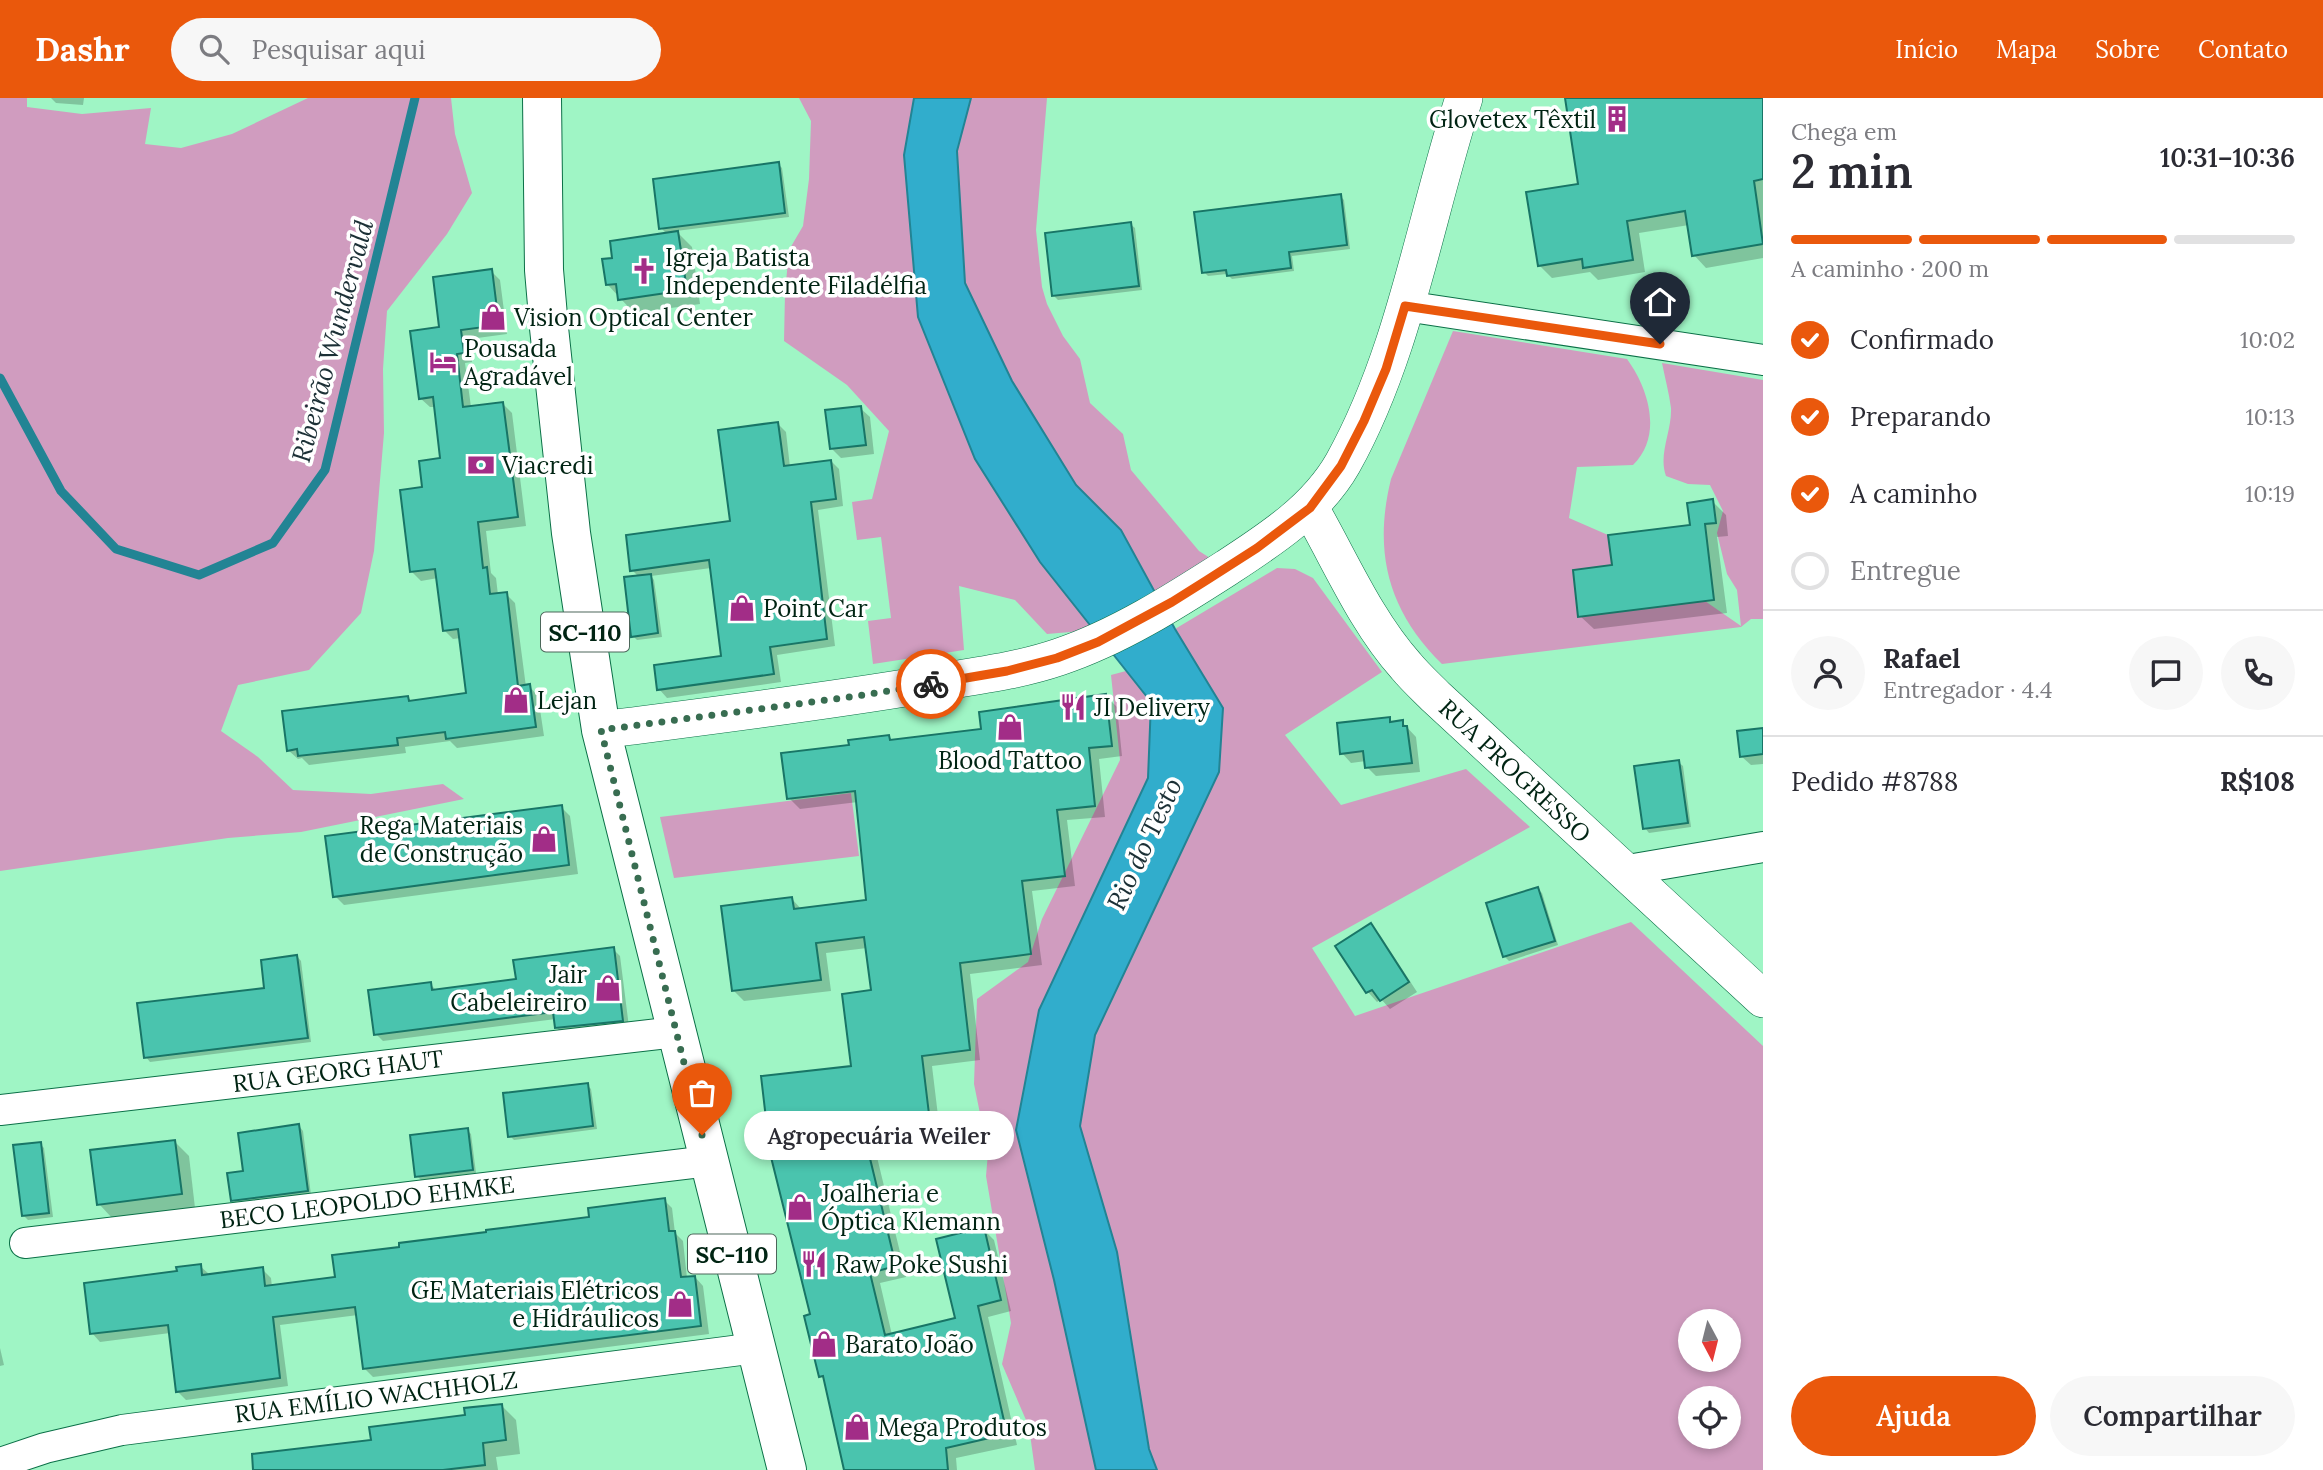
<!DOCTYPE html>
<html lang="pt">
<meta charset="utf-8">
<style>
body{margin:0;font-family:Lora,serif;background:#f7f7f7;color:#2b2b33;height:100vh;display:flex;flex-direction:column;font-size:26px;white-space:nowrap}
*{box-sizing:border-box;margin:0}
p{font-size:23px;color:#7c7c81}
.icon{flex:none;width:38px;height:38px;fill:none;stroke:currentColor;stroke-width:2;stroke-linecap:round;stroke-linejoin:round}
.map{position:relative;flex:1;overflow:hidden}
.panel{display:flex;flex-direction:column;background:#fff;width:560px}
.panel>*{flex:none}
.needle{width:46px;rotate:173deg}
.buttons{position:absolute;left:1678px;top:1211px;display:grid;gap:14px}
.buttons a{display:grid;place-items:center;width:63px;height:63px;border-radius:50%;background:#fff;box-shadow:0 4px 10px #0003;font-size:35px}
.pin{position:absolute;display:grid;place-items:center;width:60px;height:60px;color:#fff;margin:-72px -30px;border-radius:50% 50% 50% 0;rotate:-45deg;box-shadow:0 0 7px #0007}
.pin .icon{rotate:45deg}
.courier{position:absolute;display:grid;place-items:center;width:70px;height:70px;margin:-35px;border:5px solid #ea580c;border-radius:50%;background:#fff;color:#222;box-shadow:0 2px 9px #0007}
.bubble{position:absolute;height:49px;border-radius:24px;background:#fff;box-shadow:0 4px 10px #0003;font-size:23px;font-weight:600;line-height:49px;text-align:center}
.headline em{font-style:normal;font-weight:600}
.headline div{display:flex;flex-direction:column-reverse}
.headline{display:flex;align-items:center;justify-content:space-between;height:119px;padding:0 28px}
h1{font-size:46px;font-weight:600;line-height:52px}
.bar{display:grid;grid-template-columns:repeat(4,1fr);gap:10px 7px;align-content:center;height:84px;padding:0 28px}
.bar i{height:9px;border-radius:5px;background:#e1e1e2}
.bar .current{background:#ea580c}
.bar p{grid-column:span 4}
.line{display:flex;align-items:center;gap:18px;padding:0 28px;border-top:2px solid #e1e1e2}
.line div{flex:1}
.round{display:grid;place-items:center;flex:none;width:74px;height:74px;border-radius:37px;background:#f7f7f7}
ol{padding:0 28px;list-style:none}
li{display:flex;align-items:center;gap:21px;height:77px}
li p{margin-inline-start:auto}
li .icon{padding:7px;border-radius:50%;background:#ea580c;color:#fff;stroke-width:4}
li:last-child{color:#7c7c81}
li i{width:38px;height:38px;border:4px solid #e1e1e2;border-radius:50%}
.cta{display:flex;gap:14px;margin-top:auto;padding:14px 28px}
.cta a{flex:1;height:80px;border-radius:42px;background:#ea580c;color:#fff;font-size:28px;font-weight:600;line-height:80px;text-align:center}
.cta a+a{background:#f7f7f7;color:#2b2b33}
header{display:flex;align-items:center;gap:42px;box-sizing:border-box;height:98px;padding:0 35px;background:#ea580c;color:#fff}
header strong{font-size:33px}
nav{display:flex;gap:38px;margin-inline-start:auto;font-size:24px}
.search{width:490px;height:63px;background:#f7f7f7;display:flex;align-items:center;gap:18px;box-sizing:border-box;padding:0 24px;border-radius:38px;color:#7c7c81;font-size:26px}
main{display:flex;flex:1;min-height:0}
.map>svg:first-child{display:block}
</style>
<header>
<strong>Dashr</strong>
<div class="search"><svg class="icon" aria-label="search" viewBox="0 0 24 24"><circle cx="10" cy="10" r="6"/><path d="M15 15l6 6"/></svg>Pesquisar aqui</div>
<nav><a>Início</a><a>Mapa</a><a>Sobre</a><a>Contato</a></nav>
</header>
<main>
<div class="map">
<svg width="1763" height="1372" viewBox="0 0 1763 1372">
<rect width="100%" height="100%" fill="#9ff5c5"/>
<!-- green -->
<g fill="#d09cbf" fill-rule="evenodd">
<polygon points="0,0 27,0 27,9 82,16 151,10 145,46 181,50 232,36 308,0 451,0 455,36 472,95 447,136 387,213 383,271 384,335 374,453 361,515 309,572 238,587 221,633 258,659 293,692 371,696 443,686 464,701 301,734 228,740 0,773"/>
<polygon points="799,0 914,0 904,57 975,361 1040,464 1094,532 1047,536 1015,502 959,488 964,552 873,566 868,523 891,520 881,439 857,442 852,404 872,401 889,333 847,287 784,243 785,195 789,152 803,128 809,81 811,23"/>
<polygon points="971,0 1047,0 1036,132 1042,189 1047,206 1063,238 1080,261 1090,305 1123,336 1131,372 1199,453 1210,460 1157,497 1121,432 1076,387 1012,283 965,185 957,53"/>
<path d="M1453 233 1627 261C1649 291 1663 338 1633 367L1577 369 1569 420 1608 437 1612 467 1573 472 1578 518 1705 503 1741 528 1737 492 1727 476 1717 435 1723 413 1710 387 1688 386 1666 378C1658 356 1672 333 1671 310 1669 295 1665 280 1662 265L1763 282V521H1751L1741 529 1442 566C1388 513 1373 454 1391 381Z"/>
<path d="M1277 470 1295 471 1313 480 1382 574 1285 637 1341 707 1466 671 1530 729 1312 850 1355 918 1631 824 1763 948V1372H1157L1149 1351 1080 1028 1095 938 1219 674 1223 610 1175 531ZM1690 1223H1729V1262H1690ZM1690 1300H1729V1339H1690Z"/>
<polygon points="1126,573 1151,604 1148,680 1039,912 1016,1032 1054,1182 1096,1372 1035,1372 1029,1329 1002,1266 1011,1225 986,1078 988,1055 974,986 977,901 1028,864 1042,821 1120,662 1111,577"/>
<polygon points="851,695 859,758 674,780 660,719"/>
</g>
<!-- water -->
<polygon fill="#31adcc" stroke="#228494" stroke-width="2" points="914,0 971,0 957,53 965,185 1012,283 1076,387 1121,432 1175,531 1223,610 1219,674 1095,937 1080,1028 1117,1154 1149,1351 1157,1372 1096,1372 1054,1182 1016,1032 1039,912 1148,680 1151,604 1040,464 975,361 918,219 904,57"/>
<!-- shadow -->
<g fill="#0003">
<polygon points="51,0 84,0 83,7 56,5"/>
<polygon points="1566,0 1763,0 1763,160 1706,170 1694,157 1689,127 1639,135 1645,174 1598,182 1590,174 1552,180 1539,167 1580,88"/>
<polygon points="778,66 782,70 789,119 676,133 692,149 700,206 634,215 608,187 614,161 667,136 661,130"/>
<polygon points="1340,98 1344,102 1350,151 1292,158 1294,173 1232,181 1227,176 1208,178 1204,174"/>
<polygon points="1130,126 1135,130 1142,192 1058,202 1054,198"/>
<polygon points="491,173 500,182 507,236 470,241 472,264 465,265 471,309 503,306 512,315 526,428 486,433 491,475 496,480 498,497 506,496 515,505 526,589 529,588 538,598 544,638 457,650 450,643 405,649 406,655 309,667 302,660 298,661 288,652 408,600 412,604 468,597 461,540 453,541 444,532 438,480 421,483 411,473 424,391 442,362 436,309 430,309 420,300 441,231"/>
<polygon points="860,310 870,319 874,356 841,360 832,351"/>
<polygon points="778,326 786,334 790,369 831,363 839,371 843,408 818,412 835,548 777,557 781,584 667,600 659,591 723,559 711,470 651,478 654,482 662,539 637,542 633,538 639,479 632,472 732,425"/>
<polygon points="1712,403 1726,417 1728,438 1717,439 1727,515 1594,531 1580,518 1614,469 1692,428"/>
<polygon points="1106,598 1117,609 1122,658 1099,661 1105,719 1067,722 1075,788 1032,793 1042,867 970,876 980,962 932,968 942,1051 877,1059 906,1179 880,1185 892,1237 957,1221 983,1131 994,1142 1011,1213 988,1219 1017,1347 956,1360 957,1372 846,1372 826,1283 821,1278 812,1218 853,970 873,894 867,850 826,855 831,893 744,903 733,892 792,801 802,812 867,804 858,704 800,711 789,700 851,648 889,639 893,643 983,632"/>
<polygon points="1389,621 1394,625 1402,624 1416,639 1420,674 1376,678 1367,669 1366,663 1351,665 1342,655"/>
<polygon points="1763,631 1763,666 1751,667 1741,658"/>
<polygon points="1678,664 1683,668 1691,729 1649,735 1645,730"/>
<polygon points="561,709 570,718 578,776 344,807 335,798"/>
<polygon points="1537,791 1542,795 1558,847 1509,863 1504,858"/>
<polygon points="1370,828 1380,837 1417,894 1390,911 1381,901 1377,904 1368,894 1338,848"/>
<polygon points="613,851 620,858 629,929 564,937 557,930 556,921 383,943 376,936 430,886 437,893 518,883"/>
<polygon points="297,858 301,863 311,944 150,964 146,959 266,892"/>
<polygon points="587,987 591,991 597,1031 514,1042 510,1038"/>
<polygon points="299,1028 303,1033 311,1097 237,1106 233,1102 245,1075"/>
<polygon points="467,1032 471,1036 476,1075 421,1082 417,1078"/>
<polygon points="175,1044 189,1058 195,1110 113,1121 99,1106"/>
<polygon points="40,1046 44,1050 53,1119 28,1122 23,1117"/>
<polygon points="664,1102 672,1110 675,1135 683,1143 687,1180 695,1179 703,1188 709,1236 373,1279 365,1271 358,1217 280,1227 288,1288 186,1302 178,1294 170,1235 100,1244 92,1235 179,1175 200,1168 209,1176 262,1171 271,1180 272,1189 337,1181 401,1150 591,1121"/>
<polygon points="0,1250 4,1267 0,1268"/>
<polygon points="501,1307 516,1322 520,1356 496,1359 498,1372 270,1372"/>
</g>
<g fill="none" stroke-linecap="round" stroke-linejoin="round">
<!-- stream -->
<polyline stroke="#228494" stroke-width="9" points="0,280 61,393 116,451 199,477 273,445 325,372 415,0"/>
</g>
<!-- building -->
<g fill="#4ac4ae" stroke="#187566" stroke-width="2">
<polygon points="1565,0 1763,0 1763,81 1754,83 1763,146 1692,158 1685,113 1627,123 1633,162 1583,170 1582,161 1538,168 1526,94 1578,86"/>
<polygon points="779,64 785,115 659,131 653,81"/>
<polygon points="1341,96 1347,147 1289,154 1291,170 1227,178 1226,172 1202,175 1194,114"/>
<polygon points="1131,124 1139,188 1052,198 1045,135"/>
<polygon points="678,133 687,192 618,202 616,186 606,187 602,161 612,160 610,143"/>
<polygon points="492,171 499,227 461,232 464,255 457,256 463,309 503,304 518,419 478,424 483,470 487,469 490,496 507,494 518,588 530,586 536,629 446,641 445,634 397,640 398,647 298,658 297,651 287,653 282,613 408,598 409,603 466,595 458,531 443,533 435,471 410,474 400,392 422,389 419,363 440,360 433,299 419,301 410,233 439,229 433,179"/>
<polygon points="861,308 866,347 830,351 825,312"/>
<polygon points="778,324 784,368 831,362 836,401 811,404 827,541 770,549 774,576 657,592 654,567 721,558 709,462 630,473 626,437 730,423 718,332"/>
<polygon points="1713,401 1716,425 1705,426 1714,502 1578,519 1573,472 1612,467 1608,437 1690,427 1687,405"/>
<polygon points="651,476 658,535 631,539 624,479"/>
<polygon points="1106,596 1112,648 1089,650 1095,708 1057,712 1065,778 1022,783 1031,856 960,865 970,952 922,958 932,1041 867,1048 896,1168 870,1175 885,1237 955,1220 936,1141 984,1129 1001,1202 978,1208 1007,1336 946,1350 948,1372 844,1372 823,1278 819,1279 804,1218 810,1216 770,1055 761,978 851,968 842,896 871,892 864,839 816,845 821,882 732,893 721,808 792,799 794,811 866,802 855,693 787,701 781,655 849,647 848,642 889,637 890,642 981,631 979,614"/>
<polygon points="1390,619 1390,624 1403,622 1403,628 1407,628 1412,665 1365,670 1363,653 1340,656 1337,625"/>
<polygon points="1763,630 1763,656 1740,659 1737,633"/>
<polygon points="1679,662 1688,725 1643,731 1634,668"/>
<polygon points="562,707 569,767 333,799 325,738"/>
<polygon points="1538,789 1555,843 1503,859 1486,805"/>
<polygon points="1371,825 1409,884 1380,903 1372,892 1366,895 1335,848"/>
<polygon points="614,849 623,923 555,930 553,914 374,937 368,892 431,884 432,892 516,881 513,862"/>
<polygon points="297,857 308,940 144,960 137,905 264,890 261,862"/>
<polygon points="588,985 593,1028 508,1039 503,995"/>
<polygon points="299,1026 308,1093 231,1103 227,1075 243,1073 238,1035"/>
<polygon points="468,1030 473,1072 415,1079 410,1037"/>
<polygon points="175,1042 182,1096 97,1107 90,1052"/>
<polygon points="41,1044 49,1115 22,1118 13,1047"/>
<polygon points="665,1100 669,1133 675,1133 681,1179 695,1178 701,1228 363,1271 355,1209 273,1219 280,1280 176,1294 168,1227 90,1236 84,1185 177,1173 176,1169 201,1166 202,1177 263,1169 265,1188 335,1179 332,1157 399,1149 399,1145 486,1134 486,1132 589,1119 588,1110"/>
<polygon points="502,1306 506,1342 483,1345 485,1367 443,1372 253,1372 252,1356 371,1342 369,1329 465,1317 464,1310"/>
</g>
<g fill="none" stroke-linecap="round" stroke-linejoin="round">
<defs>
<g id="minor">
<polyline points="1405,208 1763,262"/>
<polyline points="1622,773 1763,749"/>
<polyline points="0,1012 676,934"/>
<polyline points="25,1145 709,1063"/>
<polyline points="0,1365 45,1350 122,1332 756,1250"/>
</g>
<g id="tertiary">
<path d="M1310 410C1340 462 1365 522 1406 568 1415 579 1426 589 1436 599L1763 901"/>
<path d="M601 632C709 618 816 605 923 587 968 579 1015 574 1059 559 1119 539 1175 503 1228 469 1271 441 1317 411 1343 365 1405 254 1425 120 1464 0"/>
</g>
<polyline id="primary" points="542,0 544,172 549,230 571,435 601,632 787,1372"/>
</defs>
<!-- minor casing -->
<use href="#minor" stroke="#0b7047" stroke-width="32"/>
<!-- tertiary casing -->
<use href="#tertiary" stroke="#0b7047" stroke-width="38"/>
<!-- primary casing -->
<use href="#primary" stroke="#0b7047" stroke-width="40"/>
<!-- minor -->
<use href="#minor" stroke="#fff" stroke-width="30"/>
<!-- tertiary -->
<use href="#tertiary" stroke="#fff" stroke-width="37"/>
<!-- primary -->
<use href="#primary" stroke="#fff" stroke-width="38"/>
</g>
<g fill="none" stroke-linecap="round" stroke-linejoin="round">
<!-- done -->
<polyline stroke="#386d51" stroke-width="7" stroke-dasharray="0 12.6" points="702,1037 601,632 857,598 931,586"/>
<!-- route -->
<polyline stroke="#ea580c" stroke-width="9" points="931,586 1007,573 1057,560 1098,544 1172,504 1207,482 1257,450 1310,410 1341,368 1364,323 1386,271 1405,208 1660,246"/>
</g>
<!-- icons -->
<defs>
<symbol id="building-bare" viewBox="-9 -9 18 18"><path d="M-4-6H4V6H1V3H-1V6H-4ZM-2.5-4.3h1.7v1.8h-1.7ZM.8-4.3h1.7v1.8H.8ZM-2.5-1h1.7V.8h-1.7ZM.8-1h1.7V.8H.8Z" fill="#a22d87" stroke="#fff" stroke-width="2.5" paint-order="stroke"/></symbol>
<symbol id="church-bare" viewBox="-9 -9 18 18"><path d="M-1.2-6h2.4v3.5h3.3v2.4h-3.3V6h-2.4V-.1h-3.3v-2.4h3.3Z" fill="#a22d87" stroke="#fff" stroke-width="2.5" paint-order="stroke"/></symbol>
<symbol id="shop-bare" viewBox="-9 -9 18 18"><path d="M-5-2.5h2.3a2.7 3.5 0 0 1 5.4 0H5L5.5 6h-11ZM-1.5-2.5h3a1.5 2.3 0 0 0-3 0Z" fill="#a22d87" stroke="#fff" stroke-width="2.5" paint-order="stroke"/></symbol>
<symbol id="hotel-bare" viewBox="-9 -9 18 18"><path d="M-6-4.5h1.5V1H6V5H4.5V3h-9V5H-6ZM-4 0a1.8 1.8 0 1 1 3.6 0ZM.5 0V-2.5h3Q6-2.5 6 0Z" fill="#a22d87" stroke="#fff" stroke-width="2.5" paint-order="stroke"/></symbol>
<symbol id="bank-bare" viewBox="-9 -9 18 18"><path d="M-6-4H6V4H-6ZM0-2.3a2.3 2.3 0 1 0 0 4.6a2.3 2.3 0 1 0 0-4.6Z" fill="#a22d87" stroke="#fff" stroke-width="2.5" paint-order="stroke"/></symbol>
<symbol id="restaurant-bare" viewBox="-9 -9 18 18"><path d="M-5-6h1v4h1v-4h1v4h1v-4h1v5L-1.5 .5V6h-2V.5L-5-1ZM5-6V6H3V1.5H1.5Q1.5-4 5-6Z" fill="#a22d87" stroke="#fff" stroke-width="2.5" paint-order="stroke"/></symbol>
</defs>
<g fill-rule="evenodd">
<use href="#building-bare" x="1598" y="2" width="38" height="38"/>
<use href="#church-bare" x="625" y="154" width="38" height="38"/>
<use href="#shop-bare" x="474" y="200" width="38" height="38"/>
<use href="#hotel-bare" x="424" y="245" width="38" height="38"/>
<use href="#bank-bare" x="462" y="348" width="38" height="38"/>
<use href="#shop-bare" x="723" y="491" width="38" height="38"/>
<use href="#shop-bare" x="497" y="583" width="38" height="38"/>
<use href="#restaurant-bare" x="1054" y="590" width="38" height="38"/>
<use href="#shop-bare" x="991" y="610" width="38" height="38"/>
<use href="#shop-bare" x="525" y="722" width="38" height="38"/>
<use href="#shop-bare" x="589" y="871" width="38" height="38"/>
<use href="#shop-bare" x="781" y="1090" width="38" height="38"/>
<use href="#restaurant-bare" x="795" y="1147" width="38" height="38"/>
<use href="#shop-bare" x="661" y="1187" width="38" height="38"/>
<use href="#shop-bare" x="805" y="1227" width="38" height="38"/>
<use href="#shop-bare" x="838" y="1310" width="38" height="38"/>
</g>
<g text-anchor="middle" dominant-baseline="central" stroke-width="7" stroke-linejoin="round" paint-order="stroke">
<!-- shield labels -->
<g fill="#fff" stroke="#4c665a" stroke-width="2">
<rect x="541" y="514.5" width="88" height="39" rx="5"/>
<rect x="688" y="1136.5" width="88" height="39" rx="5"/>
</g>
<g font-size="23" font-weight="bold" fill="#002413">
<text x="585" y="534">SC-110</text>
<text x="732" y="1156">SC-110</text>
</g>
<!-- poi labels -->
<g font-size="24" fill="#002413" stroke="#fff" text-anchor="start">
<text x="1596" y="21" text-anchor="end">Glovetex Têxtil</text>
<text x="665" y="159">Igreja Batista<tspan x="665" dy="28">Independente Filadélfia</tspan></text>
<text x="514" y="219">Vision Optical Center</text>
<text x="464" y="250">Pousada<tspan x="464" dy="28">Agradável</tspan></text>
<text x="502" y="367">Viacredi</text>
<text x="763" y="510">Point Car</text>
<text x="537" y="602">Lejan</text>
<text x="1094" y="609">JI Delivery</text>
<text x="1010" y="662" text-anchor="middle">Blood Tattoo</text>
<text x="523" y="727" text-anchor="end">Rega Materiais<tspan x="523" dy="28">de Construção</tspan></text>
<text x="587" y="876" text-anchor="end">Jair<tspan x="587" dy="28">Cabeleireiro</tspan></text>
<text x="821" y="1095">Joalheria e<tspan x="821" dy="28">Óptica Klemann</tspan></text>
<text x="835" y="1166">Raw Poke Sushi</text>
<text x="659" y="1192" text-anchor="end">GE Materiais Elétricos<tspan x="659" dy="28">e Hidráulicos</tspan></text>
<text x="845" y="1246">Barato João</text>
<text x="878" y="1329">Mega Produtos</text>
</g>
<!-- street labels -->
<g font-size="24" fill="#002413" stroke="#fff">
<text transform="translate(1515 673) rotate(43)">RUA PROGRESSO</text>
<text transform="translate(338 973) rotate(-7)">RUA GEORG HAUT</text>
<text transform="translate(367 1104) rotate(-7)">BECO LEOPOLDO EHMKE</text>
<text transform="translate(376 1299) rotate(-7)">RUA EMÍLIO WACHHOLZ</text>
</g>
<!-- water labels -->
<g font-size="26" font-style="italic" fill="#1c3036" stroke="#fff">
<text transform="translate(332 243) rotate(-75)">Ribeirão Wundervald</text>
<text transform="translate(1144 746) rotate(-65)">Rio do Testo</text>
</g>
</g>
</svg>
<div class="buttons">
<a><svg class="needle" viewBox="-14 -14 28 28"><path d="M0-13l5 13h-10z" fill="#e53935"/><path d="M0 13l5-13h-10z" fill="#7c7c81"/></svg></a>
<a><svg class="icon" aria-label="locate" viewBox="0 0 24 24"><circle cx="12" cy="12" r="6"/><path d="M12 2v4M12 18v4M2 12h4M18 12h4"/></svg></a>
</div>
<div class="pin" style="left:702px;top:1037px;background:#ea580c"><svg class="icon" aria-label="bag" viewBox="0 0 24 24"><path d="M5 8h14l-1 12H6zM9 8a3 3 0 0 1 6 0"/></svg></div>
<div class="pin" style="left:1660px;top:246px;background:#1f2937"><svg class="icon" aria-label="home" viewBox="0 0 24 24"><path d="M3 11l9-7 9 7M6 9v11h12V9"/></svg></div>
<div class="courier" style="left:931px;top:586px"><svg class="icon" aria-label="bike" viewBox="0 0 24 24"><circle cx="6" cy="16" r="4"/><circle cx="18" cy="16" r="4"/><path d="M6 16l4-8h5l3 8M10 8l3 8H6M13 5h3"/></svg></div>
<div class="bubble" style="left:744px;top:1013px;width:270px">Agropecuária Weiler</div>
</div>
<section class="panel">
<div class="headline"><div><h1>2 min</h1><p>Chega em</p></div><em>10:31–10:36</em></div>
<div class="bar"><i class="current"></i><i class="current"></i><i class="current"></i><i></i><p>A caminho · 200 m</p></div>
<ol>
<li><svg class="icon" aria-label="check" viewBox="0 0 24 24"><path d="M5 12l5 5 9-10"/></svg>Confirmado<p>10:02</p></li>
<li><svg class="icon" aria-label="check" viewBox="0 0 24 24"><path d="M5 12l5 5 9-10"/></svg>Preparando<p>10:13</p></li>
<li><svg class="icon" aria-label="check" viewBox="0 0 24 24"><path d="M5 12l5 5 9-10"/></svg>A caminho<p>10:19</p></li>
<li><i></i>Entregue</li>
</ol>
<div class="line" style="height:126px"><a class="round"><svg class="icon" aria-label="person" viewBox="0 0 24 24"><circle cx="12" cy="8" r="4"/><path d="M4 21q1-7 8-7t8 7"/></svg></a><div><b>Rafael</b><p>Entregador · 4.4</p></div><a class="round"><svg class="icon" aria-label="chat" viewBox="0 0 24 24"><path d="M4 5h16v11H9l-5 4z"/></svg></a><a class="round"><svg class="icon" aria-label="phone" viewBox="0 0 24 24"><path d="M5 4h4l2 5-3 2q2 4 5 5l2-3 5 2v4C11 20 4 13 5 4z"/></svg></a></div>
<div class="line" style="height:91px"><div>Pedido #8788</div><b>R$108</b></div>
<div class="cta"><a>Ajuda</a><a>Compartilhar</a></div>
</section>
</main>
